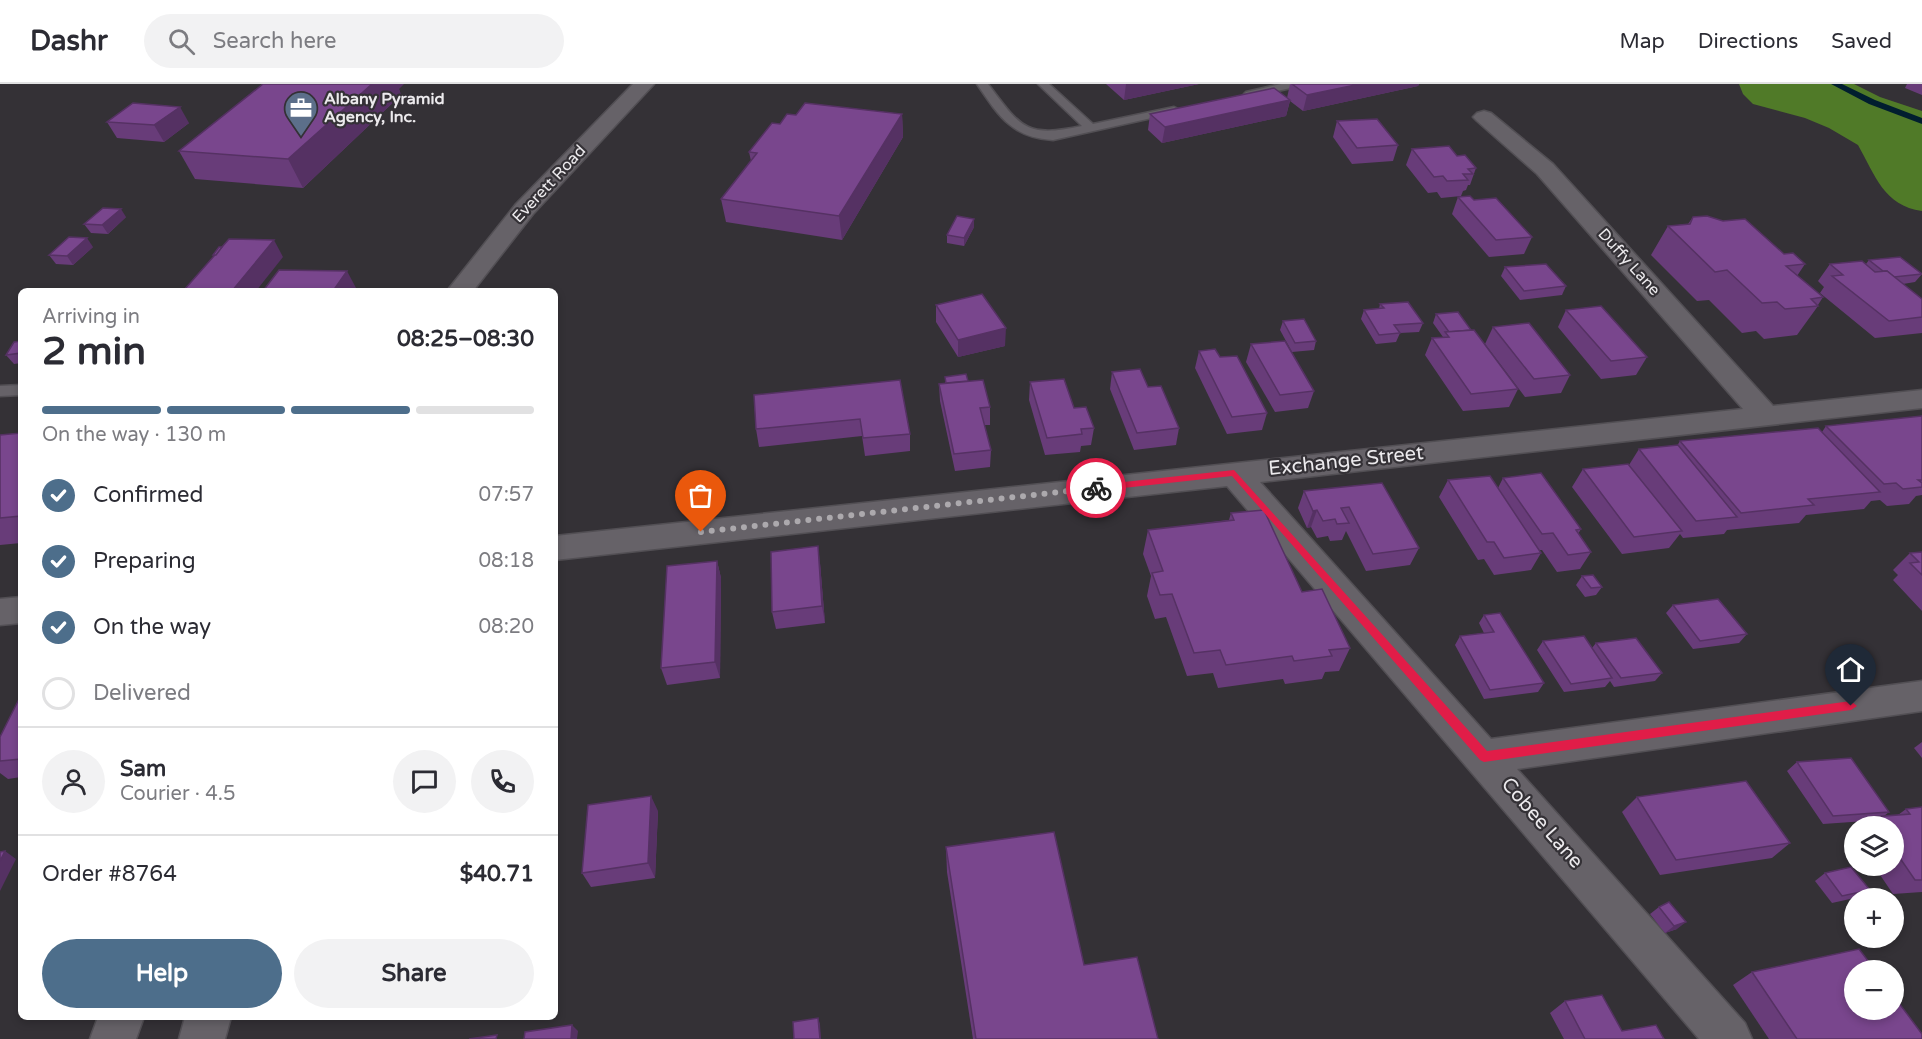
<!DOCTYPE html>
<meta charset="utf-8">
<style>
body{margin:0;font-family:"Varela Round",sans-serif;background:#f2f2f3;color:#2b2b33;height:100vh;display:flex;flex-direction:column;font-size:22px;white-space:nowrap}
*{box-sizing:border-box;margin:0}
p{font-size:20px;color:#7c7c81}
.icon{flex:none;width:33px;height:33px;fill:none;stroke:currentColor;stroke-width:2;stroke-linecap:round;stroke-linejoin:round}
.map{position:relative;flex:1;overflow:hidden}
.side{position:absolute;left:18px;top:204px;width:540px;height:732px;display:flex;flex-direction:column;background:#fff;border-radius:9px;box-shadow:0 3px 9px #0003}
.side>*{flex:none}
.tools{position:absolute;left:1844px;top:732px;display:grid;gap:12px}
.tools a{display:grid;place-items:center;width:60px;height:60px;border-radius:50%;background:#fff;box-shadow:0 3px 9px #0003;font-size:30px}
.pin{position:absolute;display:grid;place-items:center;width:51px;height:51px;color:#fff;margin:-62px -26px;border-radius:50% 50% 50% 0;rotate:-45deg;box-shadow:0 0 6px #0007}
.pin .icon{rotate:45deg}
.courier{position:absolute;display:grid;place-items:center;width:60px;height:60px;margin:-30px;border:4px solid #e11d48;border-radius:50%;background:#fff;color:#222;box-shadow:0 2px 8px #0007}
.overview em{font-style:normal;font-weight:700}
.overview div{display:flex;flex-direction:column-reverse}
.overview{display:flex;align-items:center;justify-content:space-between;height:102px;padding:0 24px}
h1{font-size:39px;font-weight:700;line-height:45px}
.bar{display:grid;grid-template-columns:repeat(4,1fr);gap:9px 6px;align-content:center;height:72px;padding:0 24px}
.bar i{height:8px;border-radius:4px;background:#e1e1e2}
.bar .on{background:#4d6e8b}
.bar p{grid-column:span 4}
.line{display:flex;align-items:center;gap:15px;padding:0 24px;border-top:2px solid #e1e1e2}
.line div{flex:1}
.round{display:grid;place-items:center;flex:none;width:63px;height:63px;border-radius:32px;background:#f2f2f3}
ol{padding:0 24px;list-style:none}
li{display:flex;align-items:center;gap:18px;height:66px}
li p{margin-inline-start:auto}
li .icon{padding:6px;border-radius:50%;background:#4d6e8b;color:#fff;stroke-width:4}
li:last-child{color:#7c7c81}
li i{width:33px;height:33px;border:3px solid #e1e1e2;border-radius:50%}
.primary-button{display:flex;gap:12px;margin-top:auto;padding:12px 24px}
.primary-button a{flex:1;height:69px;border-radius:36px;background:#4d6e8b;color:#fff;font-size:24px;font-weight:700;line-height:69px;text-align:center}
.primary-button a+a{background:#f2f2f3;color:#2b2b33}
header{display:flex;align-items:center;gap:36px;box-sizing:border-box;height:84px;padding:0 30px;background:#fff;border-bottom:2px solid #e1e1e2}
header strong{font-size:28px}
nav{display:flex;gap:33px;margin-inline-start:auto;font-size:21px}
.search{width:420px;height:54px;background:#f2f2f3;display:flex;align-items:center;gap:15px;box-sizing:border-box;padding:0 21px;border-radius:33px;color:#7c7c81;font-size:22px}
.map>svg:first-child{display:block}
</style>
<header>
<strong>Dashr</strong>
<div class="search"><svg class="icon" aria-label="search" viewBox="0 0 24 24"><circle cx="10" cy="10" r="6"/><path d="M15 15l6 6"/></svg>Search here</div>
<nav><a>Map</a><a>Directions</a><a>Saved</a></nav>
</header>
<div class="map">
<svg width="1922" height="955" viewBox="0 0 1922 955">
<rect width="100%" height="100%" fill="#343136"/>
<!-- forest -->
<path fill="#507a28" d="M1739 0H1854L1880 13 1922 27V127C1884 122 1875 91 1858 61L1829 44 1805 34 1753 20 1743 10Z"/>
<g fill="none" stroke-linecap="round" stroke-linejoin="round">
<!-- stream -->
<polygon fill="#011e2f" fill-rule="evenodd" points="1831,0 1842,0 1875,16 1922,34 1922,40 1869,20"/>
<defs>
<g id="service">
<path d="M977 0H988C1021 44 1026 54 1082 42L1038 0H1049L1093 40 1174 23 1180 26 1174 29 1053 56C1012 54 998 31 977 0Z"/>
<polygon points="1281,0 1301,0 1300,2 1250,13 1244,10 1246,8"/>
<polygon points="21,301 21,311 0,312 0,302"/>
</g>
<polygon id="minor" points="1484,27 1491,29 1553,80 1773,322 1922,306 1922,324 1260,398 1491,655 1922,597 1922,627 1517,685 1745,939 1752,955 1699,955 1227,402 555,476 555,452 1743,325 1537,90 1477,37 1473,33 1477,29"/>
<g id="tertiary">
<polygon points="633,0 654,0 533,130 473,207 447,207 516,120"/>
<polygon points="21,513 21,539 0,541 0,515"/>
<polygon points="98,933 144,933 136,955 90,955"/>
<polygon points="185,933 231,933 225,955 179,955"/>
</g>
</defs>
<!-- service casing -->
<use href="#service" stroke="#524f54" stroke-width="3"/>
<!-- minor casing -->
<use href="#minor" stroke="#524f54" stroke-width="3"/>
<!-- tertiary casing -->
<use href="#tertiary" stroke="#524f54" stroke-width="3"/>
<!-- service -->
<use href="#service" fill="#666268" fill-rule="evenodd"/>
<!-- minor -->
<use href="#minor" fill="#666268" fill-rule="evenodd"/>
<!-- tertiary -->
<use href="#tertiary" fill="#666268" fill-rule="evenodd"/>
</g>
<!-- wall -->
<g fill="#683c79">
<polygon points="1106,0 1199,0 1124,16"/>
<polygon points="1290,0 1419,0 1418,2 1303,27 1290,17 1286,32 1162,59 1148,46 1150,30 1287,14"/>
<polygon points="1907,0 1922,0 1922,11 1905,4"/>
<polygon points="399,5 401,11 303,104 195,95 179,67"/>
<polygon points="902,30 903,53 842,156 726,138 721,115 751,77 749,68 780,40 796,31"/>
<polygon points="1337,37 1398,61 1393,77 1352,80 1333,53"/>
<polygon points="107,38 189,39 164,58 117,54"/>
<polygon points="1412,65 1457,72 1476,84 1470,101 1468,101 1466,106 1463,107 1461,112 1441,114 1437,108 1428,109 1406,81"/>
<polygon points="1458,113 1474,116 1532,153 1524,170 1489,173 1452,130"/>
<polygon points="126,133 108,150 91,149 84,140"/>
<polygon points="1693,133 1784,170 1805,180 1797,192 1823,213 1818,221 1818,222 1797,251 1764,255 1756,247 1742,249 1709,216 1697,217 1651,171 1668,142 1688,140"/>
<polygon points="974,143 964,162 947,159 947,151"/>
<polygon points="93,163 73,181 56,180 49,171"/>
<polygon points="1869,176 1922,190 1915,198 1903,200 1922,215 1922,249 1875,254 1820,209 1824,203 1818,197 1830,180 1866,180"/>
<polygon points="1505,183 1566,202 1562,211 1520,216 1501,192"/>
<polygon points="1380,220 1423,239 1419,248 1400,249 1396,258 1376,260 1361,235 1364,226 1379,225"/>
<polygon points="936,221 1005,262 958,273 936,238"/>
<polygon points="1566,226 1647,273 1636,291 1601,295 1558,243"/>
<polygon points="1436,230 1471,246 1518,305 1509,323 1463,327 1425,271 1432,254 1443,253 1433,239"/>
<polygon points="1283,237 1316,257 1314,266 1292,268 1280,246"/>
<polygon points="1493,243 1570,291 1561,309 1525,313 1485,260"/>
<polygon points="21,257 21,279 14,280 6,271"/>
<polygon points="1251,260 1314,307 1308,324 1275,328 1246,278"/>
<polygon points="1199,267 1220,273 1267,329 1262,346 1227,350 1195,284"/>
<polygon points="1112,288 1148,303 1179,344 1176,361 1134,366 1110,305"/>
<polygon points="945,293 969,297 990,323 990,341 984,341 991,366 990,383 955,387 940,317 939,300 945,299"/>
<polygon points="900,296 910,350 910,367 865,372 862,352 759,363 756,345"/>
<polygon points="1030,298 1074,324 1094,344 1091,361 1081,362 1080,368 1045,371 1029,316"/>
<polygon points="1922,332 1922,411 1916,412 1909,420 1887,422 1880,416 1871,417 1864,425 1806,431 1799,439 1727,446 1724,450 1683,454 1680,450 1669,464 1622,470 1572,403 1583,385 1629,381 1639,365 1677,362 1680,357 1822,348 1826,342"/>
<polygon points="21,349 21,459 0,461 0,351"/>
<polygon points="1503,394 1581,445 1578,450 1591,468 1580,485 1557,488 1542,466 1539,466 1541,469 1531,486 1494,491 1484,475 1478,476 1439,413 1448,396 1498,404"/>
<polygon points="1382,399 1419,464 1410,481 1366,487 1346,447 1342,456 1330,457 1328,452 1317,454 1311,443 1307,444 1298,424 1304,407"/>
<polygon points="1231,429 1302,508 1350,564 1339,587 1325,588 1322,595 1285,600 1283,595 1218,604 1213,589 1187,592 1166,533 1155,535 1147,512 1151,492 1143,470 1148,446 1229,436"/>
<polygon points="1922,468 1922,527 1893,496 1898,491 1893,486 1910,469"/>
<polygon points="717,477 721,494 720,594 667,601 661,584"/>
<polygon points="820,479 825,539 776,545 772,528"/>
<polygon points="1582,492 1602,503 1596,511 1585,513 1576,501"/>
<polygon points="1673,521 1747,550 1739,559 1693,565 1666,529"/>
<polygon points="1484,531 1544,599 1538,608 1484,615 1455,561 1460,552 1484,549 1479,539"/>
<polygon points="1543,557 1592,564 1596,559 1662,589 1655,597 1614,603 1610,597 1605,603 1564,608 1537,566"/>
<polygon points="21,611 21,693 8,695 0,689 0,653"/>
<polygon points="1922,658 1922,674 1914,664"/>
<polygon points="1797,678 1889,728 1884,732 1898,731 1906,725 1922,723 1922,808 1893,810 1874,782 1893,782 1893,742 1859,742 1866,737 1823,740 1787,687"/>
<polygon points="1637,713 1790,759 1772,774 1660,791 1622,728"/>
<polygon points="658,727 655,794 591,803 582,789"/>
<polygon points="946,763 1084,881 1158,955 973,955 947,788"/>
<polygon points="1825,789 1870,806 1859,813 1832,819 1815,797"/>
<polygon points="1659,823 1677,845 1665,849 1650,830"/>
<polygon points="1752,888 1922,955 1769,955 1733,901"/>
<polygon points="1565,917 1622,947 1664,955 1564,955 1550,929"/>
</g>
<!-- shaded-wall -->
<g fill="#553163">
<polygon points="372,0 404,0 399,5 401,11 303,104 288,75"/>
<polygon points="1126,0 1199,0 1124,16"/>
<polygon points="1360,0 1419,0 1418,2 1303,27 1307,11"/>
<polygon points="1290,16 1286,32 1162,59 1165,43"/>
<polygon points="180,23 189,39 164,58 154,41"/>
<polygon points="902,30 903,53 842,156 839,132"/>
<polygon points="121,125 126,133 108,150 102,141"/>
<polygon points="974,135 974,143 964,162 964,154"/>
<polygon points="87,154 93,163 73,181 67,172"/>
<polygon points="274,156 283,173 256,207 232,207"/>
<polygon points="347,187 356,204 354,207 333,207"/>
<polygon points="1006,244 1005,262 958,273 958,256"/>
<polygon points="1317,426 1311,443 1307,444 1313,427"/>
<polygon points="818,462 820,479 825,539 822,522"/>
<polygon points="717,477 721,494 720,594 715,578"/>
<polygon points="651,712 658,727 655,794 648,779"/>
<polygon points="5,767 16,775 0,807 0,777"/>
<polygon points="1686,838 1677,845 1665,849 1674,842"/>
<polygon points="818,934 820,940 821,955 820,955"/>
<polygon points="572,941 578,947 577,955 571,955"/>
</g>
<!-- building -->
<g fill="#79468d" stroke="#553163" stroke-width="1.5">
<polygon points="263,0 372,0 288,75 179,67"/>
<polygon points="1292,0 1360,0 1307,11"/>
<polygon points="1274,4 1290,16 1165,43 1150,30"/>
<polygon points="133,19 180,23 154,41 107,38"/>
<polygon points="805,19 902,30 839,132 721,115 757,69 749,68 772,39 780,40 787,30 796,31"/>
<polygon points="1377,35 1398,61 1357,64 1337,37"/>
<polygon points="1449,62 1457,72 1465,71 1476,84 1468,85 1473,90 1463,90 1468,96 1447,97 1443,92 1434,93 1412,65"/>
<polygon points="1470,112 1474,116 1496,114 1532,153 1496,156 1458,113"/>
<polygon points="103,124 121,125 102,141 84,140"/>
<polygon points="957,132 974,135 964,154 947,151"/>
<polygon points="1707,132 1723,137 1745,135 1784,170 1793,169 1805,180 1786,182 1823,213 1811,215 1818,222 1785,225 1777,218 1762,219 1727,186 1715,188 1668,142 1690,140 1693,133"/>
<polygon points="69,153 87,154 67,172 49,171"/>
<polygon points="229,155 274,156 232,207 184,206"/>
<polygon points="219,163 222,163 216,171 213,171"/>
<polygon points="1900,173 1922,190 1894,193 1887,187 1883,187 1869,176"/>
<polygon points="1862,177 1875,188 1887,187 1922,215 1922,233 1889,237 1832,192 1843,191 1830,180"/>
<polygon points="1546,180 1566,202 1524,207 1505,183"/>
<polygon points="279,186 347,187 333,207 263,207"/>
<polygon points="982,210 1006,244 958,256 936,221"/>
<polygon points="1408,218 1423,239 1394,241 1400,249 1379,251 1364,226 1384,224 1380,220"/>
<polygon points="1601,222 1647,273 1611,277 1566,226"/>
<polygon points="1458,228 1471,246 1449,248 1436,230"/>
<polygon points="1304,235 1316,257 1295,259 1283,237"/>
<polygon points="1529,239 1570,291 1534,295 1493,243"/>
<polygon points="1474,246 1518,305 1471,310 1432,254 1449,253 1445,248"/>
<polygon points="21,257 21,269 6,271 14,258"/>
<polygon points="1285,257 1314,307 1280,311 1251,260"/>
<polygon points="1215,265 1220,273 1237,272 1267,329 1232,333 1199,267"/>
<polygon points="1140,285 1148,303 1161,302 1179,344 1137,349 1112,288"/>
<polygon points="966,290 968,297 946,299 945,293"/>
<polygon points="1064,295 1074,324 1086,323 1094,344 1081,345 1082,350 1047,354 1030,298"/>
<polygon points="900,296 910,350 863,354 860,335 756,345 754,311"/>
<polygon points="983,296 990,323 980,324 991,366 954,370 939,300"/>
<polygon points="1922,332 1922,396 1918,396 1922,399 1922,403 1903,405 1896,399 1884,400 1826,342"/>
<polygon points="1818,344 1880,408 1808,415 1814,421 1741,429 1680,357"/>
<polygon points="21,349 21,432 0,434 0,351"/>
<polygon points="1678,361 1737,433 1696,437 1639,365"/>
<polygon points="1628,380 1682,447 1634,453 1583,385"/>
<polygon points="1541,389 1581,445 1576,446 1591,468 1568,471 1553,449 1542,450 1503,394"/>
<polygon points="1490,392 1541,469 1504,474 1494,458 1487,458 1448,396"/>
<polygon points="1382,399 1419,464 1373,470 1349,423 1341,424 1349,439 1337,440 1335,435 1323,437 1317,426 1313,427 1304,407"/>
<polygon points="1264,426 1302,508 1322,505 1350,564 1329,566 1332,572 1294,577 1292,572 1226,581 1220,566 1194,569 1172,510 1160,511 1152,489 1163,487 1148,446 1234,436 1231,429"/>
<polygon points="818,462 822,522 772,528 771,468"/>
<polygon points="1922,468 1922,491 1910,479 1919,478 1910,469"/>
<polygon points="717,477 715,578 661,584 667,482"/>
<polygon points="1593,491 1602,503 1591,504 1582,492"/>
<polygon points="1718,515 1747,550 1700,557 1673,521"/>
<polygon points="1500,529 1544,599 1490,606 1460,552 1494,548 1484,531"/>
<polygon points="1584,552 1612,594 1571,600 1543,557"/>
<polygon points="1636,554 1662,589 1621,594 1596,559"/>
<polygon points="21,611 21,675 0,677 0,653"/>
<polygon points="1851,674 1889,728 1833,732 1797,678"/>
<polygon points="1746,697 1790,759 1676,776 1637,713"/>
<polygon points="651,712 648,779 582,789 588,721"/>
<polygon points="1922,723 1922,796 1915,796 1893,764 1893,742 1878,742 1872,733 1910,730 1906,725"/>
<polygon points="1054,748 1084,881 1137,873 1158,955 976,955 946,763"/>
<polygon points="5,767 0,777 0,768"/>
<polygon points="1851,783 1870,806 1842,812 1825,789"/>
<polygon points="1669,818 1686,838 1674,842 1659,823"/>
<polygon points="1859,865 1875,886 1854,886 1854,926 1893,926 1893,911 1922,950 1922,955 1797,955 1752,888"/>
<polygon points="1602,911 1622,947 1656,941 1664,955 1585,955 1565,917"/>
<polygon points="818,934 820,955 794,955 793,938"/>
<polygon points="572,941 571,955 524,955 525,948"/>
<polygon points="497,951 496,955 469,955"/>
</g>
<!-- route -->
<polygon fill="#e11d48" points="1234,386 1487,667 1851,617 1857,622 1851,626 1484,678 1480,676 1232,392 1096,407 1091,404 1096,401"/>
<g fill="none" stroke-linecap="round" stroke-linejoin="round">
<!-- done -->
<polyline stroke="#aca9ad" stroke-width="6" stroke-dasharray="0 10.8" points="701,448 1096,404"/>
</g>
<!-- icons -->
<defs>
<symbol id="office-pin" viewBox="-11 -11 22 30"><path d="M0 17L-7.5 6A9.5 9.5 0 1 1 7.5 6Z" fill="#5c6f8a" stroke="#343136"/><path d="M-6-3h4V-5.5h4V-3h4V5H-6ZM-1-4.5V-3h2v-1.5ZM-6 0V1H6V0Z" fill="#fff"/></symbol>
</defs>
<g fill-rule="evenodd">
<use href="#office-pin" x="282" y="5" width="38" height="52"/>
</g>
<g text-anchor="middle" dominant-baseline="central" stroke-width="4.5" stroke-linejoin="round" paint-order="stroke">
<!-- far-poi labels -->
<g font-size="16" font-weight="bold" fill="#eceaed" stroke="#343136" text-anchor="start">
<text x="324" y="15">Albany Pyramid<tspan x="324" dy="18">Agency, Inc.</tspan></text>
</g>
<!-- far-street labels -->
<g font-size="16" fill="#eceaed" stroke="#343136">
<text transform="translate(549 100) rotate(-47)">Everett Road</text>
<text transform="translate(1629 178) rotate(48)">Duffy Lane</text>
</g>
<!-- street labels -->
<g font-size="20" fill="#eceaed" stroke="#343136">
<text transform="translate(1346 377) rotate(-6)">Exchange Street</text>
<text transform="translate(1542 739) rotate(49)">Cobee Lane</text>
</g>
</g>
</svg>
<div class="tools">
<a><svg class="icon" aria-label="layers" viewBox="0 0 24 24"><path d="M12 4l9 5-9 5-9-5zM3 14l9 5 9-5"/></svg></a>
<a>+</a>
<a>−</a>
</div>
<div class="pin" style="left:701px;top:448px;background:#ea580c"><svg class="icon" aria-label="bag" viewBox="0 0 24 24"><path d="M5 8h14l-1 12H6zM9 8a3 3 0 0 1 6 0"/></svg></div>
<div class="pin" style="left:1851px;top:622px;background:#1f2937"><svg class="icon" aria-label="home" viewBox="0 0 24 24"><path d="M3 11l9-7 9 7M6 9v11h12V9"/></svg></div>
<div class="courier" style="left:1096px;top:404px"><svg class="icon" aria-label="bike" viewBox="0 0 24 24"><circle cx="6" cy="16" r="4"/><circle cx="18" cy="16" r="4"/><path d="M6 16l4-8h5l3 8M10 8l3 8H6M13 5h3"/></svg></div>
<section class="side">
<div class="overview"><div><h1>2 min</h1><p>Arriving in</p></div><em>08:25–08:30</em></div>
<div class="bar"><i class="on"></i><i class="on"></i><i class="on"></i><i></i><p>On the way · 130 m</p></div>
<ol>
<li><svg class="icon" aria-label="check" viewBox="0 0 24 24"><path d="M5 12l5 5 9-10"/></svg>Confirmed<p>07:57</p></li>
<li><svg class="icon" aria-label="check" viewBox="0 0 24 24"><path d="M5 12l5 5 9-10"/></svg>Preparing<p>08:18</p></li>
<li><svg class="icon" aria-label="check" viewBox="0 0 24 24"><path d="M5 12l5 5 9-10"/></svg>On the way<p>08:20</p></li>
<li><i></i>Delivered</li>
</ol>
<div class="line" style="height:108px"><a class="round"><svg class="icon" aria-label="person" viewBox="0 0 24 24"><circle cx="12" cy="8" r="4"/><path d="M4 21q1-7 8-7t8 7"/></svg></a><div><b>Sam</b><p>Courier · 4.5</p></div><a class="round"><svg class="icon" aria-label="chat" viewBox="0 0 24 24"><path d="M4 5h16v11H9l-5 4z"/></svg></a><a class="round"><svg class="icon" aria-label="phone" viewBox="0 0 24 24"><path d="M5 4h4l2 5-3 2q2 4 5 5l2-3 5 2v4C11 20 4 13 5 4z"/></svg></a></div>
<div class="line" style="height:78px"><div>Order #8764</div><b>$40.71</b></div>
<div class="primary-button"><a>Help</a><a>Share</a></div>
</section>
</div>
